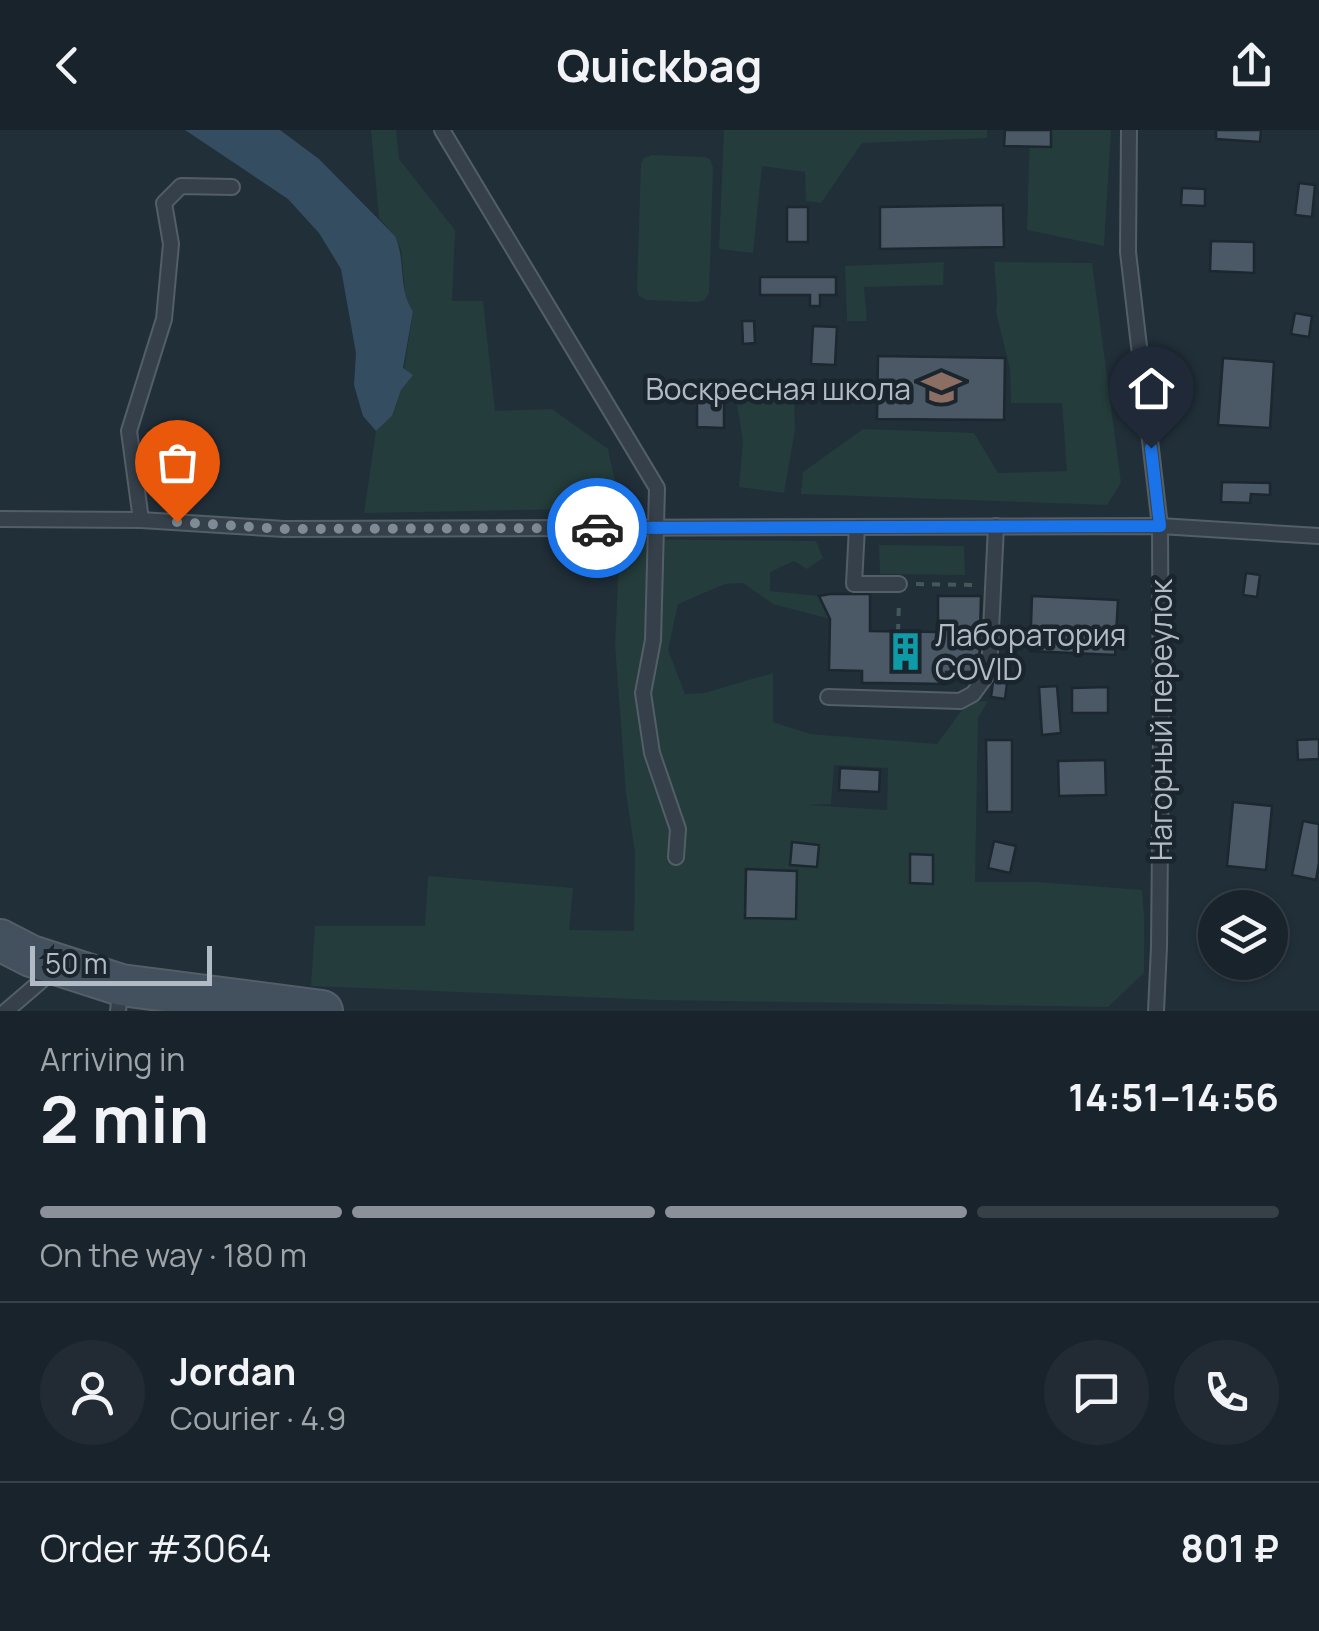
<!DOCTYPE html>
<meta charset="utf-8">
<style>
body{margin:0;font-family:Manrope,sans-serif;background:#222b33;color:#f1f3f6;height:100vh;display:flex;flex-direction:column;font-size:38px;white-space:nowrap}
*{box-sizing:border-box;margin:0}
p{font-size:32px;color:#9fa4a9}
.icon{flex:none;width:55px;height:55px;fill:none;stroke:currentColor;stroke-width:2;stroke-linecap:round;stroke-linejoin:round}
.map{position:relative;height:881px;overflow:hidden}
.panel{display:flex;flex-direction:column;background:#19232b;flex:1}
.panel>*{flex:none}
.tools{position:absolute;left:1198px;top:760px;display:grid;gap:20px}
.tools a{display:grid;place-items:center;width:90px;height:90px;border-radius:50%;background:#19232b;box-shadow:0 2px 8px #0004,0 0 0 2px #374047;font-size:50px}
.scale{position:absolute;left:30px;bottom:25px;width:182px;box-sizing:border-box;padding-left:10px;border:5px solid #b0bbc6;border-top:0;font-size:28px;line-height:35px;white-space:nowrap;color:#b0bbc6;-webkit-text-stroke:8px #1a252e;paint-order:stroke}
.pin{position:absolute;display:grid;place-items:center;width:85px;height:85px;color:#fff;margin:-102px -42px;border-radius:50% 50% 50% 0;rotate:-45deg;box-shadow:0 0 10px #0007}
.pin .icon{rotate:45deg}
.courier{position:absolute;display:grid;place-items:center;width:100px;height:100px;margin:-50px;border:8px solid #1a73e8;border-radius:50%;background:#fff;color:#222;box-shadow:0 2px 12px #0007}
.head em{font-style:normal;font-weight:700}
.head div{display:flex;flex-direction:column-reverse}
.head{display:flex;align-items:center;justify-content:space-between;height:170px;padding:0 40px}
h1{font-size:65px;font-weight:700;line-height:75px}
.bar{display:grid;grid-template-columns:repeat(4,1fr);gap:15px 10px;align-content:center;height:120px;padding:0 40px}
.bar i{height:12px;border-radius:8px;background:#374047}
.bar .selected{background:#8c9099}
.bar p{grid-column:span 4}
.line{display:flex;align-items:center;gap:25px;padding:0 40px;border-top:2px solid #374047}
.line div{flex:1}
.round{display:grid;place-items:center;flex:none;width:105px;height:105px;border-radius:52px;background:#222b33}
header{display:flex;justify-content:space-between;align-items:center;height:130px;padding:0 40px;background:#19232b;font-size:45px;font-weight:700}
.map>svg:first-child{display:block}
</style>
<header><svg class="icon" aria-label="back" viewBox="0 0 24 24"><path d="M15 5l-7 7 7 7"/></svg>Quickbag<svg class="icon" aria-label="share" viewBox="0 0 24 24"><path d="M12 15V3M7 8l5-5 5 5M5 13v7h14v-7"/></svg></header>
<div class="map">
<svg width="1319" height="881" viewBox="0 0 1319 881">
<rect width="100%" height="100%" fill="#212f39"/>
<!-- green -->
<g fill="#243c3b" fill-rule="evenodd">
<polygon points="371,0 396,0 399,29 455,100 452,171 483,171 495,281 552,279 608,319 621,378 364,383 376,301 392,286 401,260 413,181 406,171 401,119 395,106 379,88"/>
<polygon points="724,0 987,0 987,8 862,13 821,73 806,71 805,42 762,36 753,123 719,119"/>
<polygon points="1030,0 1111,0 1104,116 1027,100"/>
<polygon points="652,25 704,27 710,29 713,38 709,163 705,170 698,172 646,170 639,166 637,159 641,34 644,28"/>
<polygon points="944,132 943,155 864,157 867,191 847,191 845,136"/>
<polygon points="994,132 1092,133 1121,353 1107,375 801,364 803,342 863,299 974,303 998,343 1067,341 1062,273 1011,273 1010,239 996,182 997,170"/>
<polygon points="794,263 795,300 784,363 739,357 743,311 736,268"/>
<path d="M620 409 816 411 823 428 807 439 794 431 770 442V461L819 466 830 489 773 474 743 453 725 454 678 474 668 520 685 564 704 563 773 543V592L810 604 937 614 968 572 988 571 978 588 975 752H1038L1142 760 1144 786V843L1108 877 659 870 311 856 315 796H425L428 746 573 758 569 800 634 801 635 723 626 663 615 515ZM834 635 888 638 887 680 808 675 831 674Z"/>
<polygon points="879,415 964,416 965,445 880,444"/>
</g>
<!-- water -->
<path fill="#354d61" d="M185 0H280L319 29 395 106C406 130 398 160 413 181L403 238 413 245 401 260 392 286 376 301 363 286 354 255 356 223 341 139 319 103 288 69Z"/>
<!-- building -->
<g fill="#4a5965" stroke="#1c2730" stroke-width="2.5">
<polygon points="1005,0 1051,0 1051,17 1004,16"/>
<polygon points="1216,0 1261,0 1260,12 1216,9"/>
<polygon points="1299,53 1315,55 1312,87 1295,85"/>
<polygon points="1182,58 1205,59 1205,76 1181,75"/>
<polygon points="1003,75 1004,117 880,119 880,77"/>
<rect x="787" y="77" width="21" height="35"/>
<polygon points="1211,111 1254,112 1254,143 1210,141"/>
<polygon points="760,147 836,147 836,165 820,165 820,176 810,176 810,165 760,165"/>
<polygon points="1295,183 1312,186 1309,207 1291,204"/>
<polygon points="742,191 754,191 755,213 743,214"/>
<polygon points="813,196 837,197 835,235 811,234"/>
<polygon points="878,226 1005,228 1004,290 877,289"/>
<polygon points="1223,228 1274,232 1270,298 1218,295"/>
<polygon points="697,260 724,260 724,298 697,297"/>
<polygon points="1222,352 1270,353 1270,365 1251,364 1250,373 1221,372"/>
<polygon points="1246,443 1260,445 1257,467 1243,465"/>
<polygon points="830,464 870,464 870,501 938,502 938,466 981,466 979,542 946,542 946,554 882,553 862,553 862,541 829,540 830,489 819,466"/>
<polygon points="1032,466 1118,470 1115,525 1030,521"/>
<polygon points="995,536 1009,538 1005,569 991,567"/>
<polygon points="1057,556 1061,603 1042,605 1039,557"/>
<polygon points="1108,557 1108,583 1072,583 1072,558"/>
<polygon points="1319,609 1319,629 1298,630 1297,610"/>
<polygon points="986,610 1012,610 1012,682 987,682"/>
<polygon points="1105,630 1106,665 1059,666 1058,631"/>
<polygon points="840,638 880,640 879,662 839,660"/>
<polygon points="1233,672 1272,676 1266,740 1227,736"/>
<polygon points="1303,691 1319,694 1319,733 1316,750 1292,745"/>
<polygon points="994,711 1016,716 1010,743 988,738"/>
<polygon points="792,712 819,715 817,737 790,735"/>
<polygon points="910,724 933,725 933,754 910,753"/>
<polygon points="746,739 797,741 796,789 745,788"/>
</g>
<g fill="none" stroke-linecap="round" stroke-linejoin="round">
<defs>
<g id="lane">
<polyline points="442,0 657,358 653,510 643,563 652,623 678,699 676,727"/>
<polyline points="1129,0 1128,122 1160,396 1161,611 1159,817 1156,881"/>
<polyline points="0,389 141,390 284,399 1160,396 1319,406"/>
<polyline points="141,390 129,301 164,189 171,114 164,73 181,56 232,57"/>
<polyline points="857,397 854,454 899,454"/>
<polyline points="828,567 960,571 973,564 989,542 996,396"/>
<polyline points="6,881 55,839"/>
<polyline points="118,881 121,856"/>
</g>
<polyline id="secondary" points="0,810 31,826 121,855 322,881"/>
</defs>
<!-- lane casing -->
<use href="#lane" stroke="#535e67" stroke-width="18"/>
<!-- secondary casing -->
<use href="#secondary" stroke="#535e67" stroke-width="44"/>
<!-- path -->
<g stroke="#435959" stroke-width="4" stroke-dasharray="8 8" stroke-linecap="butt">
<polyline points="916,454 977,455"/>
<polyline points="898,502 899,471"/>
</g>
<!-- lane -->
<use href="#lane" stroke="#35404a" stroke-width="14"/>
<!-- secondary -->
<use href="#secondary" stroke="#43505d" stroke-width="40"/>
</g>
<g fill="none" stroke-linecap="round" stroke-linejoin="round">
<!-- done -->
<polyline stroke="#7e8a95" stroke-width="10" stroke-dasharray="0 18" points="177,392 284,399 597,398"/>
<!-- route -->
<polyline stroke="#1a73e8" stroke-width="12" points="597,398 1160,396 1151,318"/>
</g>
<!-- icons -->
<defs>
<symbol id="school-bare" viewBox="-9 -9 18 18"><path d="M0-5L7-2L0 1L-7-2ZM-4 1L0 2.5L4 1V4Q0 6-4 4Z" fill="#8d6e63" stroke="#1a252e" stroke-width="2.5" paint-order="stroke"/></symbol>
<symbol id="building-bare" viewBox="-9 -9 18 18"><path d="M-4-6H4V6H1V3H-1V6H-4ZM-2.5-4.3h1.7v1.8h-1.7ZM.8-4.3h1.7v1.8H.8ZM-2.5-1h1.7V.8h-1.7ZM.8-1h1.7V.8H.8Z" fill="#0f9aa8" stroke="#1a252e" stroke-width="2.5" paint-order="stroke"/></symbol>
</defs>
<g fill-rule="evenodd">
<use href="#school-bare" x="914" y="230" width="55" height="55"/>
<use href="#building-bare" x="878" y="494" width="55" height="55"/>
</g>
<g text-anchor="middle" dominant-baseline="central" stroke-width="9" stroke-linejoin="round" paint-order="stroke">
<!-- poi labels -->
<g font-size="30" fill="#b0bbc6" stroke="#1a252e" text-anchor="end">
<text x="911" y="258">Воскресная школа</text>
<text x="935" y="504" text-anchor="start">Лаборатория<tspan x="935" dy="34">COVID</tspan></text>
</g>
<!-- street labels -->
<g font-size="30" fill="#b0bbc6" stroke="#1a252e">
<text transform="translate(1160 590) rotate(-90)">Нагорный переулок</text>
</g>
</g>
</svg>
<div class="tools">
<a><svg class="icon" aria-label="layers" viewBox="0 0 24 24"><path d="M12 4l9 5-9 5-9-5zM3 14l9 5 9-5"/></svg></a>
</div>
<div class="scale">50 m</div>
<div class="pin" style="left:177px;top:392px;background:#ea580c"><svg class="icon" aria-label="bag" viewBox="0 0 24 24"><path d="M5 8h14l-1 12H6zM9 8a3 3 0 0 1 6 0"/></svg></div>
<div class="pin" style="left:1151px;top:318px;background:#1f2937"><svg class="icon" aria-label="home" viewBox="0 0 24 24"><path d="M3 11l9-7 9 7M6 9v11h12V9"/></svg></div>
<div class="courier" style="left:597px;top:398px"><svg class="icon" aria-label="car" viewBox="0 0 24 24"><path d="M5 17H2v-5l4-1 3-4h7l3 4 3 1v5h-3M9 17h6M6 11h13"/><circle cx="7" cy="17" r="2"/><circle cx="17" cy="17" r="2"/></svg></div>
</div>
<section class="panel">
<div class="head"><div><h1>2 min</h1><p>Arriving in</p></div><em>14:51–14:56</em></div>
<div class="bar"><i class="selected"></i><i class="selected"></i><i class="selected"></i><i></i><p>On the way · 180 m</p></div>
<div class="line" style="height:180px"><a class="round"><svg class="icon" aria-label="person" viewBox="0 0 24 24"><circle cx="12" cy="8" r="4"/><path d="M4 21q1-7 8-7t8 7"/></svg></a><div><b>Jordan</b><p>Courier · 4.9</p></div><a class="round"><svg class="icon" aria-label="chat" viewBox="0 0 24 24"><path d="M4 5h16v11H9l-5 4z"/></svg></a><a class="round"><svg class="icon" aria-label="phone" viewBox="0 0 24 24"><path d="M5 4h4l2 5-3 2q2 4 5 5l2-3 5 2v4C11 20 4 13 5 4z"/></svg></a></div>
<div class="line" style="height:130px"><div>Order #3064</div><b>801 ₽</b></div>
</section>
